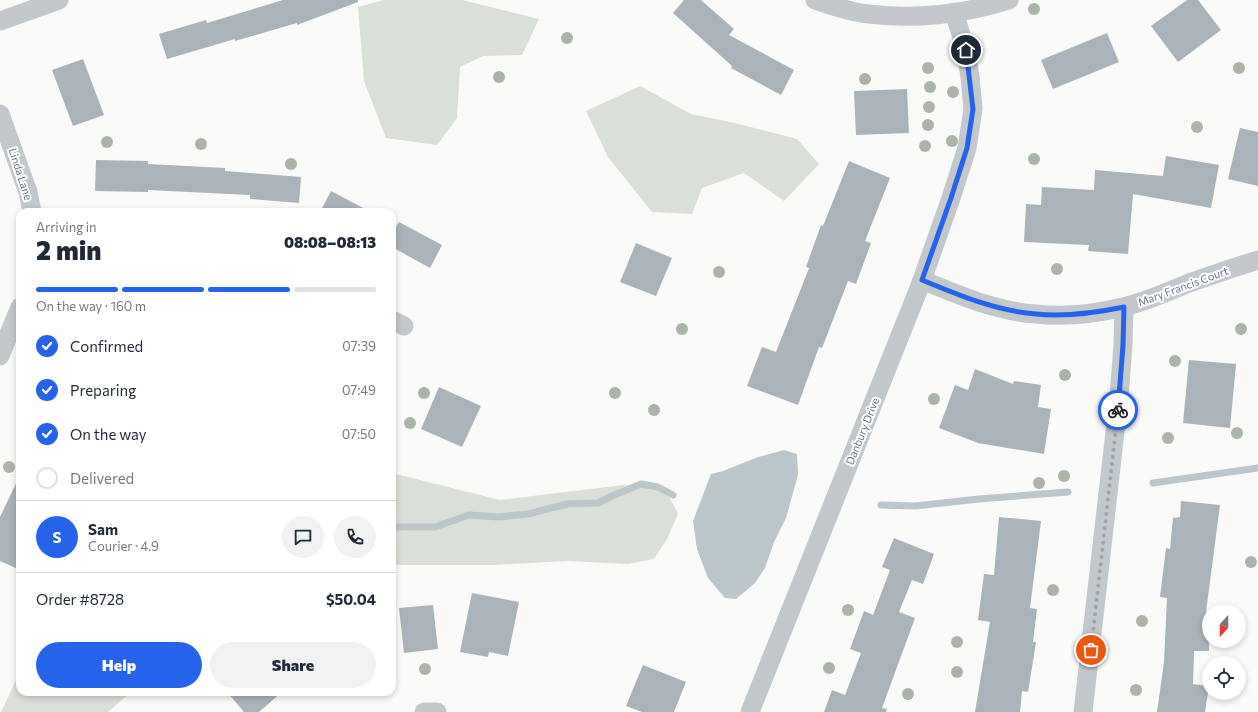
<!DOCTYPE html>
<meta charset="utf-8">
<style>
body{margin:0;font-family:Commissioner,sans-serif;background:#f2f2f3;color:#1f2937;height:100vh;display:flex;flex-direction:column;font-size:15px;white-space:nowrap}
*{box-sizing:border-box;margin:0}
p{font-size:13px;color:#747a83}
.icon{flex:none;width:22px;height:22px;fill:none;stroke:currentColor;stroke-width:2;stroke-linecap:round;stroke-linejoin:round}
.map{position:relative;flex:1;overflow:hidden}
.side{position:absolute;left:16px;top:208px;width:380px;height:488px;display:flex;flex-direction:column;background:#fff;border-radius:12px;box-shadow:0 2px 6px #0003}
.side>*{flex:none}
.needle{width:26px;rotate:201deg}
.fabs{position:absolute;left:1202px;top:604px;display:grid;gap:8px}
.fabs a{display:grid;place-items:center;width:44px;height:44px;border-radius:50%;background:#fff;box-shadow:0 2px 6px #0003;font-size:20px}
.pin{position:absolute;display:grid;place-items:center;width:34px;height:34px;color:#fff;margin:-17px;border:2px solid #fff;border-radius:50%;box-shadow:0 1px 4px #0007}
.courier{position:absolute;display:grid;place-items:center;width:40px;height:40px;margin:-20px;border:3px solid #2563eb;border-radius:50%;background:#fff;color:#222;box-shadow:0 1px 5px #0007}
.headline em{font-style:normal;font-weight:800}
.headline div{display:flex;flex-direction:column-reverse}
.headline{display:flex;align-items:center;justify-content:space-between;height:68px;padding:0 20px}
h1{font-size:26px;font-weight:800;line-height:30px}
.bar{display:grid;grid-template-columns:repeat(4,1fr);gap:6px 4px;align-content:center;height:48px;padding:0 20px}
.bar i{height:5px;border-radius:3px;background:#e0e1e3}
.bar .selected{background:#2563eb}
.bar p{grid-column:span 4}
.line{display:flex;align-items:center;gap:10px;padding:0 20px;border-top:1px solid #e0e1e3}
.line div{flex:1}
.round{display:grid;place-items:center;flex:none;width:42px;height:42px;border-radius:21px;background:#f2f2f3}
ol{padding:0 20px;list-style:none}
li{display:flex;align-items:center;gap:12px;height:44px}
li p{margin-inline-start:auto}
li .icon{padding:4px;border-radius:50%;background:#2563eb;color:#fff;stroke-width:4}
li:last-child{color:#747a83}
li i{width:22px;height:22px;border:2px solid #e0e1e3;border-radius:50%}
.primary-button{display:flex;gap:8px;margin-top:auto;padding:8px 20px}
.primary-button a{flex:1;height:46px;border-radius:24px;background:#2563eb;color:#fff;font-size:16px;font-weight:800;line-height:46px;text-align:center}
.primary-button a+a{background:#f2f2f3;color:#1f2937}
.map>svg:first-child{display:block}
</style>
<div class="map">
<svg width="1258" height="712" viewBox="0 0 1258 712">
<rect width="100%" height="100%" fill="#fafaf8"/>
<!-- green -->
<g fill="#dadfd7">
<polygon points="384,0 462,0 539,19 522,55 483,56 460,67 457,118 437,145 386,138 364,81 358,7"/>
<polygon points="640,86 691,114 735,123 797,139 819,164 784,201 744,173 702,188 692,214 652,212 608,157 586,111"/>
<polygon points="392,473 500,500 623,485 665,488 678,514 667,539 654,559 628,564 568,561 493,565 392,565"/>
<polygon points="20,672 20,692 131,692 108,712 1,712"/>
</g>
<!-- water -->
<polygon fill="#bbc7cb" points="784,450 797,454 798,475 786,518 774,542 765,568 755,583 736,599 725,598 708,578 697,549 693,521 711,474 723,471 758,457"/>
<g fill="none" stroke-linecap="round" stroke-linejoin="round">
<!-- stream -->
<g stroke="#bbc7cb" stroke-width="7">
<polyline points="1153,483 1258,468"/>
<polyline points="881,505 915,506 979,499 1068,492"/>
<polyline points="392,527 435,527 469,515 499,517 528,514 567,504 598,503 612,496 641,484 658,487 673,495"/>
</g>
</g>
<!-- building -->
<g fill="#aab3b9">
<polygon points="283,0 358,0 358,2 297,25 297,23 235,41 235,39 167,59 159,34 206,20 207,23"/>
<polygon points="684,0 701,0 734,29 729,35 794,70 781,95 731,68 732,66 673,13"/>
<polygon points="1187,0 1198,0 1221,30 1178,62 1151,26"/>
<polygon points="1107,33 1119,62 1053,89 1041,60"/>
<polygon points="83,59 104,115 73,126 52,70"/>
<polygon points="907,89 909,133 856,135 854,91"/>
<polygon points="1240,128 1258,132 1258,186 1228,179"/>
<polygon points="1166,156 1219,165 1211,208 1133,194 1128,254 1088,251 1089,245 1024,242 1026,204 1041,205 1042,187 1094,190 1095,170 1163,176"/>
<polygon points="96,160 148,161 148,164 225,168 225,171 301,177 299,203 250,199 250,195 148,190 148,192 95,191"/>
<polygon points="849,161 890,178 865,241 871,243 856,284 848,281 822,348 819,347 798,405 747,386 762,347 776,352 809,268 806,267 821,225 823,226"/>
<polygon points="331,191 371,212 320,212"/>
<polygon points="399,222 442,245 430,268 392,247 392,234"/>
<polygon points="636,243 672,258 656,296 620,282"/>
<polygon points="1189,360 1236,364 1230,428 1183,423"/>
<polygon points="975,369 1013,384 1014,381 1041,385 1038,407 1051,409 1044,454 978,443 939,428 955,385 968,390"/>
<polygon points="439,387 481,406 462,447 421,429"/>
<polygon points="20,475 20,570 0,561 0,517"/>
<polygon points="1181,501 1220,505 1206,612 1209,613 1209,651 1194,651 1193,684 1209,686 1205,712 1157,712 1164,662 1167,598 1160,597 1166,548 1170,549 1173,518 1180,517"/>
<polygon points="999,517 1041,521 1030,608 1037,609 1033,642 1036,642 1028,692 1022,691 1020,712 975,712 990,622 978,620 984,574 994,575"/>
<polygon points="894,538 934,554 923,584 912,580 899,612 915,618 882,708 887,709 886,712 824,712 832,690 845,695 861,653 850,649 864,611 873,615 890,570 882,567"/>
<polygon points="472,593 519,602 508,656 489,652 488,657 460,652"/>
<polygon points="433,605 438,649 404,653 399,608"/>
<polygon points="643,665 686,682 674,712 642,712 626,706"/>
<polygon points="227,692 282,692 259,712 244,712"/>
</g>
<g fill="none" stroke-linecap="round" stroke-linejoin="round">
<!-- street -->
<g stroke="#c3c8cc" stroke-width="19">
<path d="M815 0C832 6 850 12 869 14 915 20 965 14 1009 0"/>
<polyline points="0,21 59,0"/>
<polyline points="0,114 28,192 32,212"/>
<path d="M922 280C958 295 996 311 1035 314 1064 317 1095 314 1123 307 1146 302 1167 292 1189 283 1212 275 1235 267 1258 260"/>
<polyline points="392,320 404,326"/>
<polyline points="0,356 20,307"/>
<polyline points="424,712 437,712"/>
<polyline points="750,712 921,283 951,198 967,148 973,109 970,77 966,51 954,12"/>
<polyline points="1083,712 1119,397 1123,345 1124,307"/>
</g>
</g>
<!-- trees -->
<g fill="#aab4a7">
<circle cx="1034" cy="9" r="6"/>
<circle cx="567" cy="38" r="6"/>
<circle cx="928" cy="68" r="6"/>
<circle cx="1239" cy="68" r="6"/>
<circle cx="499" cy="77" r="6"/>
<circle cx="865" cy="79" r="6"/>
<circle cx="930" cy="87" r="6"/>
<circle cx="953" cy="92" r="6"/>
<circle cx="929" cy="107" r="6"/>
<circle cx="928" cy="125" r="6"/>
<circle cx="1197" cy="127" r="6"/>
<circle cx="952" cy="141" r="6"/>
<circle cx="107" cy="142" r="6"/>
<circle cx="201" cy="144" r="6"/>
<circle cx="925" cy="146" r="6"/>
<circle cx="1034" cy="159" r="6"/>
<circle cx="291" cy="164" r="6"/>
<circle cx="1057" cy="269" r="6"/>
<circle cx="719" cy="272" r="6"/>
<circle cx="682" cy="329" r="6"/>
<circle cx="1241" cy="329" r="6"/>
<circle cx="1175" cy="361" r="6"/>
<circle cx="1065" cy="375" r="6"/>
<circle cx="424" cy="393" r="6"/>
<circle cx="615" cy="393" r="6"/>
<circle cx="934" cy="399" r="6"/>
<circle cx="654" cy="410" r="6"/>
<circle cx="410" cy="423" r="6"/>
<circle cx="1237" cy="433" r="6"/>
<circle cx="1168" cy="438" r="6"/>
<circle cx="9" cy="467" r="6"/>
<circle cx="1064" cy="476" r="6"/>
<circle cx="1039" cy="483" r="6"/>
<circle cx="1251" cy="562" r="6"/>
<circle cx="1053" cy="590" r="6"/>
<circle cx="848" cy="610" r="6"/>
<circle cx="1142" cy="621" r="6"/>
<circle cx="957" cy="642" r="6"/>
<circle cx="829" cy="668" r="6"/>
<circle cx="425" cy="669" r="6"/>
<circle cx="957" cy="672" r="6"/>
<circle cx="1136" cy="690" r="6"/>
<circle cx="908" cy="694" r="6"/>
</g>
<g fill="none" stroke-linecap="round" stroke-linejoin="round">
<!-- done -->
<polyline stroke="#99a4ac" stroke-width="4" stroke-dasharray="0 7.2" points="1091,650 1118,410"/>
<!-- route -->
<path stroke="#2563eb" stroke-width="5" d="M966 50 973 109 967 148 951 198 922 280C958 295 996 311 1036 314 1065 317 1095 313 1124 307L1123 345 1118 410"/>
</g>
<g text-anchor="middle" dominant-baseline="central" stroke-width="4" stroke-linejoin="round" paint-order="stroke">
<!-- street labels -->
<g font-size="11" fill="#657683" stroke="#fff">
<text transform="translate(21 174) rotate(72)">Linda Lane</text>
<text transform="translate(1183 286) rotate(-20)">Mary Francis Court</text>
<text transform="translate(862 431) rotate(-68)">Danbury Drive</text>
</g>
</g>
</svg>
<div class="fabs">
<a><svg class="needle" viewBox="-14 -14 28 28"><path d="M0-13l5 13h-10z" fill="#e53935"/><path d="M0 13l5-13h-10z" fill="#747a83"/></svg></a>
<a><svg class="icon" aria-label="locate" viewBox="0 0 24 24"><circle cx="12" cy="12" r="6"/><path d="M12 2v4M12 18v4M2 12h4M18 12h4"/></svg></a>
</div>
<div class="pin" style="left:1091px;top:650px;background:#ea580c"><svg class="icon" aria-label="bag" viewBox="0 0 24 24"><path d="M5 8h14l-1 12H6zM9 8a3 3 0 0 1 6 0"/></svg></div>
<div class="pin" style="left:966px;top:50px;background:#1f2937"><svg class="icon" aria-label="home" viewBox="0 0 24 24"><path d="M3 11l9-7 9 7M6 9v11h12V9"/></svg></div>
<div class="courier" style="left:1118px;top:410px"><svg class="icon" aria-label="bike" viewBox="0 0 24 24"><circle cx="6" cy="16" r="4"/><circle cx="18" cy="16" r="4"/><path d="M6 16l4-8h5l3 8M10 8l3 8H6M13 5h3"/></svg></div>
<section class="side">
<div class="headline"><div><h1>2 min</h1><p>Arriving in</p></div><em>08:08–08:13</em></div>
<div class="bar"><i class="selected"></i><i class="selected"></i><i class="selected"></i><i></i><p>On the way · 160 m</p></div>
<ol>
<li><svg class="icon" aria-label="check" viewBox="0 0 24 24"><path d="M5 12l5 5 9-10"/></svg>Confirmed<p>07:39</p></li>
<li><svg class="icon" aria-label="check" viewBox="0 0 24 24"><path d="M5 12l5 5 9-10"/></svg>Preparing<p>07:49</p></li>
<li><svg class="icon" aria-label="check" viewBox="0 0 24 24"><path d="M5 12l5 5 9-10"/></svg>On the way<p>07:50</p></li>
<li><i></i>Delivered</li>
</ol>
<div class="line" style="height:72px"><b class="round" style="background:#2563eb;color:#fff">S</b><div><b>Sam</b><p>Courier · 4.9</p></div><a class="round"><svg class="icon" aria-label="chat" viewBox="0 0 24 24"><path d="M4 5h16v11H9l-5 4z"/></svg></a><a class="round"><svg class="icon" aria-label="phone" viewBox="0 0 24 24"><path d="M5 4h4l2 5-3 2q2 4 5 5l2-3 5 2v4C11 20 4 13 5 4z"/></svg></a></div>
<div class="line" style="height:52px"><div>Order #8728</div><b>$50.04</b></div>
<div class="primary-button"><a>Help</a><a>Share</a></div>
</section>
</div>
